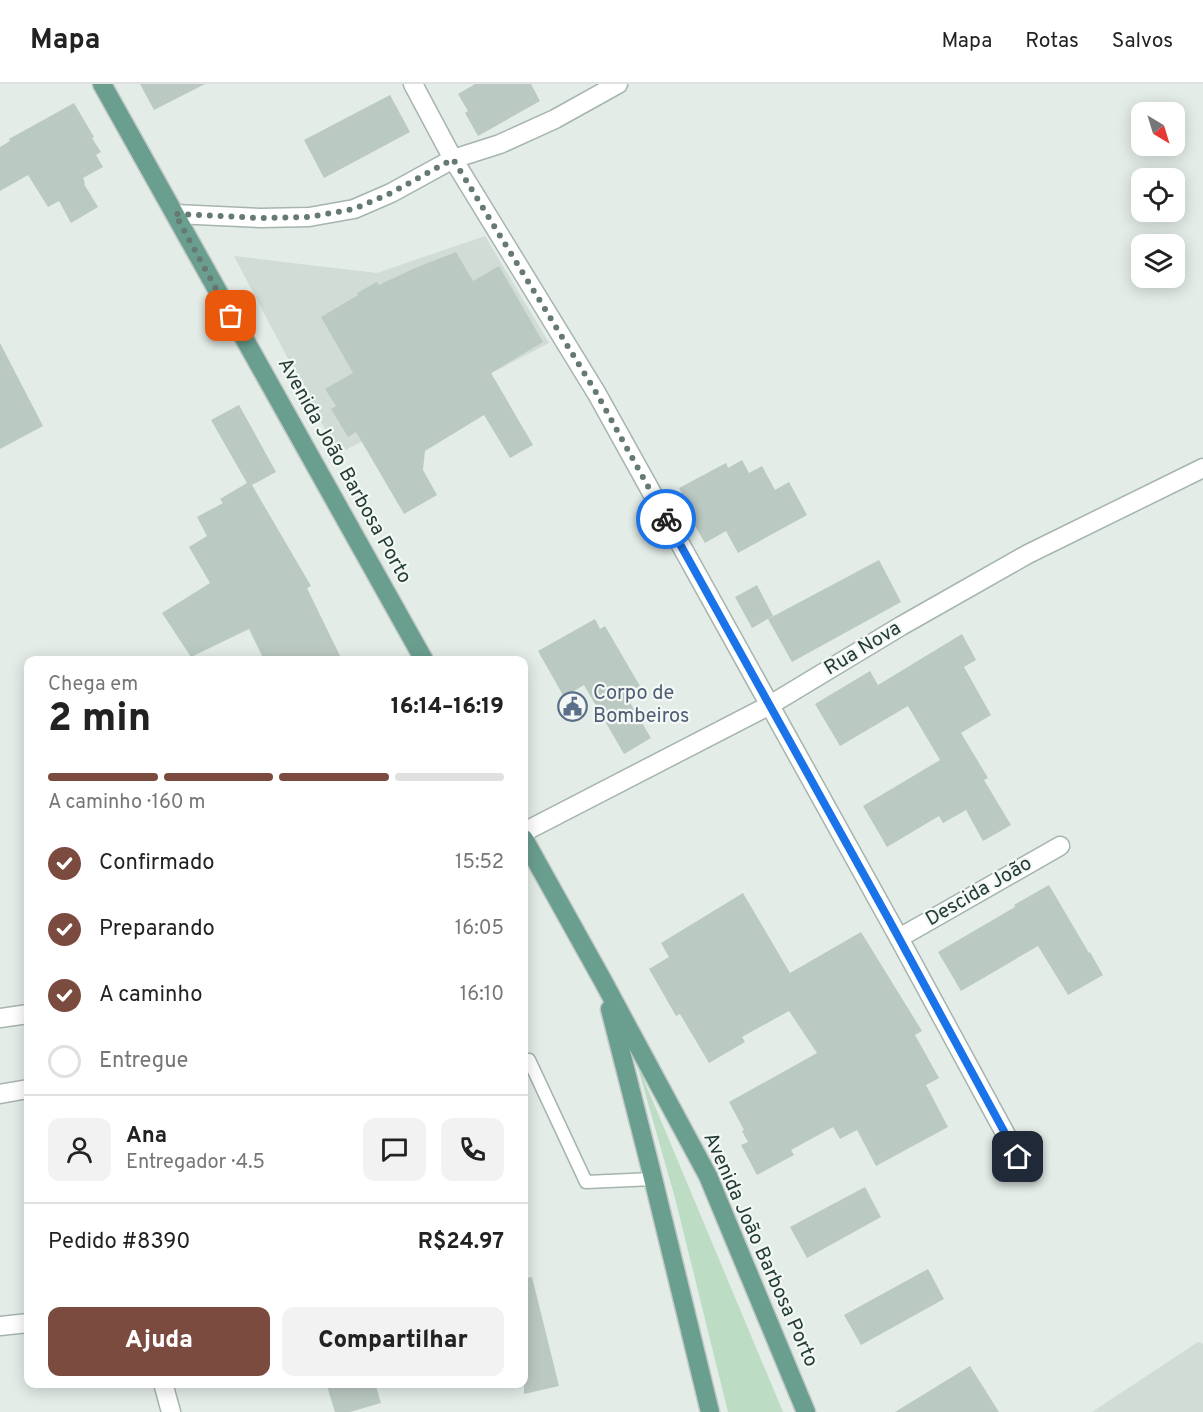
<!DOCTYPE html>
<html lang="pt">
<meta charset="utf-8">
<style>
body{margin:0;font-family:Overpass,sans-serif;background:#f2f2f2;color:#222;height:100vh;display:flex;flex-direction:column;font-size:22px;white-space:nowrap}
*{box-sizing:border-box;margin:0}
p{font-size:20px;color:#767676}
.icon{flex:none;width:33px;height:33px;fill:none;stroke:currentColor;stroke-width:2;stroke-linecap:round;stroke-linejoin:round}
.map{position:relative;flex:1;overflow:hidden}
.sheet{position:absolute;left:24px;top:572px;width:504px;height:732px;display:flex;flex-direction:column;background:#fff;border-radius:12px;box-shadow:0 3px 15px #0003}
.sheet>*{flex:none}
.needle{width:39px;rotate:142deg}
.controls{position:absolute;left:1131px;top:18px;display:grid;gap:12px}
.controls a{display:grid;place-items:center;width:54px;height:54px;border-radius:12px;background:#fff;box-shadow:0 3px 15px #0003;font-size:30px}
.pin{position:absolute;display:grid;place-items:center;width:51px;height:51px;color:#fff;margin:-26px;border-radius:12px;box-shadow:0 3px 9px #0006}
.courier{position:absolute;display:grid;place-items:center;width:60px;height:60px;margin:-30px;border:4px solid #1a73e8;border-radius:50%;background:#fff;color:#222;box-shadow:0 2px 8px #0007}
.overview em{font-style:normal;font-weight:800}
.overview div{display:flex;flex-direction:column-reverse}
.overview{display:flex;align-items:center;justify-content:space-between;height:102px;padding:0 24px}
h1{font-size:39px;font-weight:800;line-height:45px}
.bar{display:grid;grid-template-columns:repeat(4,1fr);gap:9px 6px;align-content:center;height:72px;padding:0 24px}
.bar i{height:8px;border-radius:4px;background:#e0e0e0}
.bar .active{background:#7c4b3f}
.bar p{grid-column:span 4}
.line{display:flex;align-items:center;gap:15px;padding:0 24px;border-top:2px solid #e0e0e0}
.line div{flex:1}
.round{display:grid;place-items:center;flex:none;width:63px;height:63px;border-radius:12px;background:#f2f2f2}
ol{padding:0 24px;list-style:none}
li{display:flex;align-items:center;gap:18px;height:66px}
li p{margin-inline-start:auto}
li .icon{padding:6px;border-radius:50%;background:#7c4b3f;color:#fff;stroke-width:4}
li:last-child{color:#767676}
li i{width:33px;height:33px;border:3px solid #e0e0e0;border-radius:50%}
.primary-button{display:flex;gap:12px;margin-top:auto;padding:12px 24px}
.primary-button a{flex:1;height:69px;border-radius:12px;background:#7c4b3f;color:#fff;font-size:24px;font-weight:800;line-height:69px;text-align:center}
.primary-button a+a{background:#f2f2f2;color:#222}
header{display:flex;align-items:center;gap:36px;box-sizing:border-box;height:84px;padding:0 30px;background:#fff;border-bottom:2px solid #e0e0e0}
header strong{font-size:28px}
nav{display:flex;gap:33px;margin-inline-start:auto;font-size:21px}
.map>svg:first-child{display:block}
</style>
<header>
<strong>Mapa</strong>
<nav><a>Mapa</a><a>Rotas</a><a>Salvos</a></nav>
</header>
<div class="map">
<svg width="1203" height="1328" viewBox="0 0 1203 1328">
<rect width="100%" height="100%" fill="#e3ece7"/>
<!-- built -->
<g fill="#d1dcd6">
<polygon points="485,152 549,259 338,370 234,172 377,189"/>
<polygon points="1198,1258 1203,1260 1203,1328 1092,1328"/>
</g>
<!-- green -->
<polygon fill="#bddcc4" points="636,977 783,1328 728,1328 675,1114"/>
<!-- building -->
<g fill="#bbc9c3">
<polygon points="140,0 205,0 154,26"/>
<polygon points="475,0 531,0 540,17 478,52 465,29 468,27 458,10"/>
<polygon points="390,11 410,48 324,94 304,56"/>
<polygon points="74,19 94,53 92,54 101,68 96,71 103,83 83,94 85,99 84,100 98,123 71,139 59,117 48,123 28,91 0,107 0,63 10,57 9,55"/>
<polygon points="456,168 473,197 499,182 543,258 491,289 533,361 510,374 484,331 425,367 423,386 437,411 404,430 356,348 348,353 331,325 336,322 325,305 353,289 321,233 358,211 357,209 377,198 379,201 415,184"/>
<polygon points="0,259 43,342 0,365"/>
<polygon points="239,321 276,388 252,401 311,502 307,504 342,576 264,576 249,545 191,573 162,529 210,499 189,463 207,452 197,433 223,419 220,415 247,399 211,336"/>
<polygon points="742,376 749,389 762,382 775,406 789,398 807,431 738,469 726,447 705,459 679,414 683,412 679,404 726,379 728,384"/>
<polygon points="879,476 901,518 792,578 768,535"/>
<polygon points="757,501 773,532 752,544 735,513"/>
<polygon points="595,535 600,545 605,542 640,602 625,610 651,654 624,670 584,601 564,613 538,567"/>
<polygon points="962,550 976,576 964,583 991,631 961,649 988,694 984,696 1011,741 983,757 966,726 943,739 939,732 887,763 863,722 940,676 908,622 840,662 815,620 870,587 878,601"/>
<polygon points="1049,801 1089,869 1090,868 1103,891 1068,911 1038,862 961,907 938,868 1015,823 1014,821"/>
<polygon points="743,809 790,889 861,848 922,947 915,951 939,994 926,1001 948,1043 876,1082 857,1046 840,1055 833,1043 791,1066 794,1071 757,1091 741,1061 748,1058 742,1047 744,1046 729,1018 817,969 789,927 742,953 745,958 709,979 680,930 676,932 649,885 669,873 661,859"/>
<polygon points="865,1103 881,1133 807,1174 790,1143"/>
<polygon points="928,1185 944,1215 861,1261 844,1231"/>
<polygon points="532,1193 559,1302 524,1310 524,1194"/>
<polygon points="970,1282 999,1328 895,1328"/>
<polygon points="326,1299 375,1299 381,1319 350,1328 335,1328"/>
</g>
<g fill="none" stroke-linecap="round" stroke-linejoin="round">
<defs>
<polyline id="service" points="524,977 529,976 586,1098 653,1095"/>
<g id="minor">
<polyline points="618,0 555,35 500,60 453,75 597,310 899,854 1018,1073"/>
<polyline points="175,130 261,134 309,133 354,125 391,109 453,75 413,0"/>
<polyline points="524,748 770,621 901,542 1028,470 1203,384"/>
<polyline points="899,854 1060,762"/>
<polyline points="0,934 28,930"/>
<polyline points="0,1010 28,1005"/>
<polyline points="0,1242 28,1239"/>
<polyline points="163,1299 171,1328"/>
</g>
<g id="primary">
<polyline points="102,0 424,576"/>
<polyline points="524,755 603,897 708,1092 806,1328"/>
<polyline points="610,925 650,1082 710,1328"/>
</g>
</defs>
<!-- service casing -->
<use href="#service" stroke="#a6b4ae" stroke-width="15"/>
<!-- minor casing -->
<use href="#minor" stroke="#a6b4ae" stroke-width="21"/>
<!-- primary casing -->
<use href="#primary" stroke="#c1c8c6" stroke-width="21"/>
<!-- service -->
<use href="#service" stroke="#fff" stroke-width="12"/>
<!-- minor -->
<use href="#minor" stroke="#fff" stroke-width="18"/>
<!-- primary -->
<use href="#primary" stroke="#6a9f8f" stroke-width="18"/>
</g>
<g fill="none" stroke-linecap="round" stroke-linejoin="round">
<!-- done -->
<polyline stroke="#667a73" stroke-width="6" stroke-dasharray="0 10.8" points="231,232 175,130 261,134 309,133 354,125 391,109 453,75 597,310 666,435"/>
<!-- route -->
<polyline stroke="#1a73e8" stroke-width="8" points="666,435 888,834 1018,1073"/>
</g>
<!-- icons -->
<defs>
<symbol id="civic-ring" viewBox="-11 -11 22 22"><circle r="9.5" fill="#f3f8f5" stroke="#5c6f8a" stroke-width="1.5"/><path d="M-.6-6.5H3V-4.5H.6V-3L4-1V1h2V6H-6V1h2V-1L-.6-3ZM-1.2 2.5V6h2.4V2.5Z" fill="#5c6f8a"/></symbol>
</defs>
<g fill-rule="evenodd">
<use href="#civic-ring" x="556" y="606" width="33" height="33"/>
</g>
<g text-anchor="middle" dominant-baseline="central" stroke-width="4.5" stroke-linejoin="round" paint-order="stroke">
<!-- street labels -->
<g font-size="20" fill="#233c34" stroke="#f3f8f5">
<text transform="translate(344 387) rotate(61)">Avenida João Barbosa Porto</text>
<text transform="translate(863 565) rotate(-31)">Rua Nova</text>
<text transform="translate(979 808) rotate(-30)">Descida João</text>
<text transform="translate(760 1166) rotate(66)">Avenida João Barbosa Porto</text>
</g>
<!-- service labels -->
<g font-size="20" fill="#4e5e75" stroke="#f3f8f5" text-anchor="start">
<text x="593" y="610">Corpo de<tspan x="593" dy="23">Bombeiros</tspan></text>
</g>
</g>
</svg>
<div class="controls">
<a><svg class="needle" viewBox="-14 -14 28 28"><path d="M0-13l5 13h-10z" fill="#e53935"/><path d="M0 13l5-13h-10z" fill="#767676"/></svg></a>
<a><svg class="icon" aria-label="locate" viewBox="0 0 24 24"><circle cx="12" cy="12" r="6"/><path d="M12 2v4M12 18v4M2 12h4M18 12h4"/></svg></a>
<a><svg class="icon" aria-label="layers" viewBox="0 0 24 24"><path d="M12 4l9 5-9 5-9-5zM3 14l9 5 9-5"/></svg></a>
</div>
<div class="pin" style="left:231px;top:232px;background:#ea580c"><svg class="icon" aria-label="bag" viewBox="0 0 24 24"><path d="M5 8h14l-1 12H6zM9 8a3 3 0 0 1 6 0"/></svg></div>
<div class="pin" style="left:1018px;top:1073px;background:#1f2937"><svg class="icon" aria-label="home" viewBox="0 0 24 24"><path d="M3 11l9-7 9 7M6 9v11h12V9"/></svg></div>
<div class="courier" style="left:666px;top:435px"><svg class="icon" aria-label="bike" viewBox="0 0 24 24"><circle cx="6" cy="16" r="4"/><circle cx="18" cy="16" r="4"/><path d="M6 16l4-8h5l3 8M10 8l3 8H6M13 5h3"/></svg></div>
<section class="sheet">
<div class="overview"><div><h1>2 min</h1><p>Chega em</p></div><em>16:14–16:19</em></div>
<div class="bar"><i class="active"></i><i class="active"></i><i class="active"></i><i></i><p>A caminho · 160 m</p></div>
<ol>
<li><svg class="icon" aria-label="check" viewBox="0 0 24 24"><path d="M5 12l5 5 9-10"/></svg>Confirmado<p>15:52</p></li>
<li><svg class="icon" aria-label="check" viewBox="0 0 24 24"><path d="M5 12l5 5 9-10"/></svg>Preparando<p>16:05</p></li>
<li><svg class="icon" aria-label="check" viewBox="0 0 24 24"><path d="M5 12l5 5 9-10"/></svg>A caminho<p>16:10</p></li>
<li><i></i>Entregue</li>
</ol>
<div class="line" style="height:108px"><a class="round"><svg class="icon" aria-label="person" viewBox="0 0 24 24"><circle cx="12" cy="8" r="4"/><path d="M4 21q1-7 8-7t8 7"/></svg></a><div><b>Ana</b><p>Entregador · 4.5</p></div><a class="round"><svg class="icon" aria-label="chat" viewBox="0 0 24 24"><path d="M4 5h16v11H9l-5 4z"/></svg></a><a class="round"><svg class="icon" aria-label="phone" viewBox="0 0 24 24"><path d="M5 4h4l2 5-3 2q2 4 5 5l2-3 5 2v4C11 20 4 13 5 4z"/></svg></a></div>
<div class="line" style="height:78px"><div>Pedido #8390</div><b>R$24.97</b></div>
<div class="primary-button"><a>Ajuda</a><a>Compartilhar</a></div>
</section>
</div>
